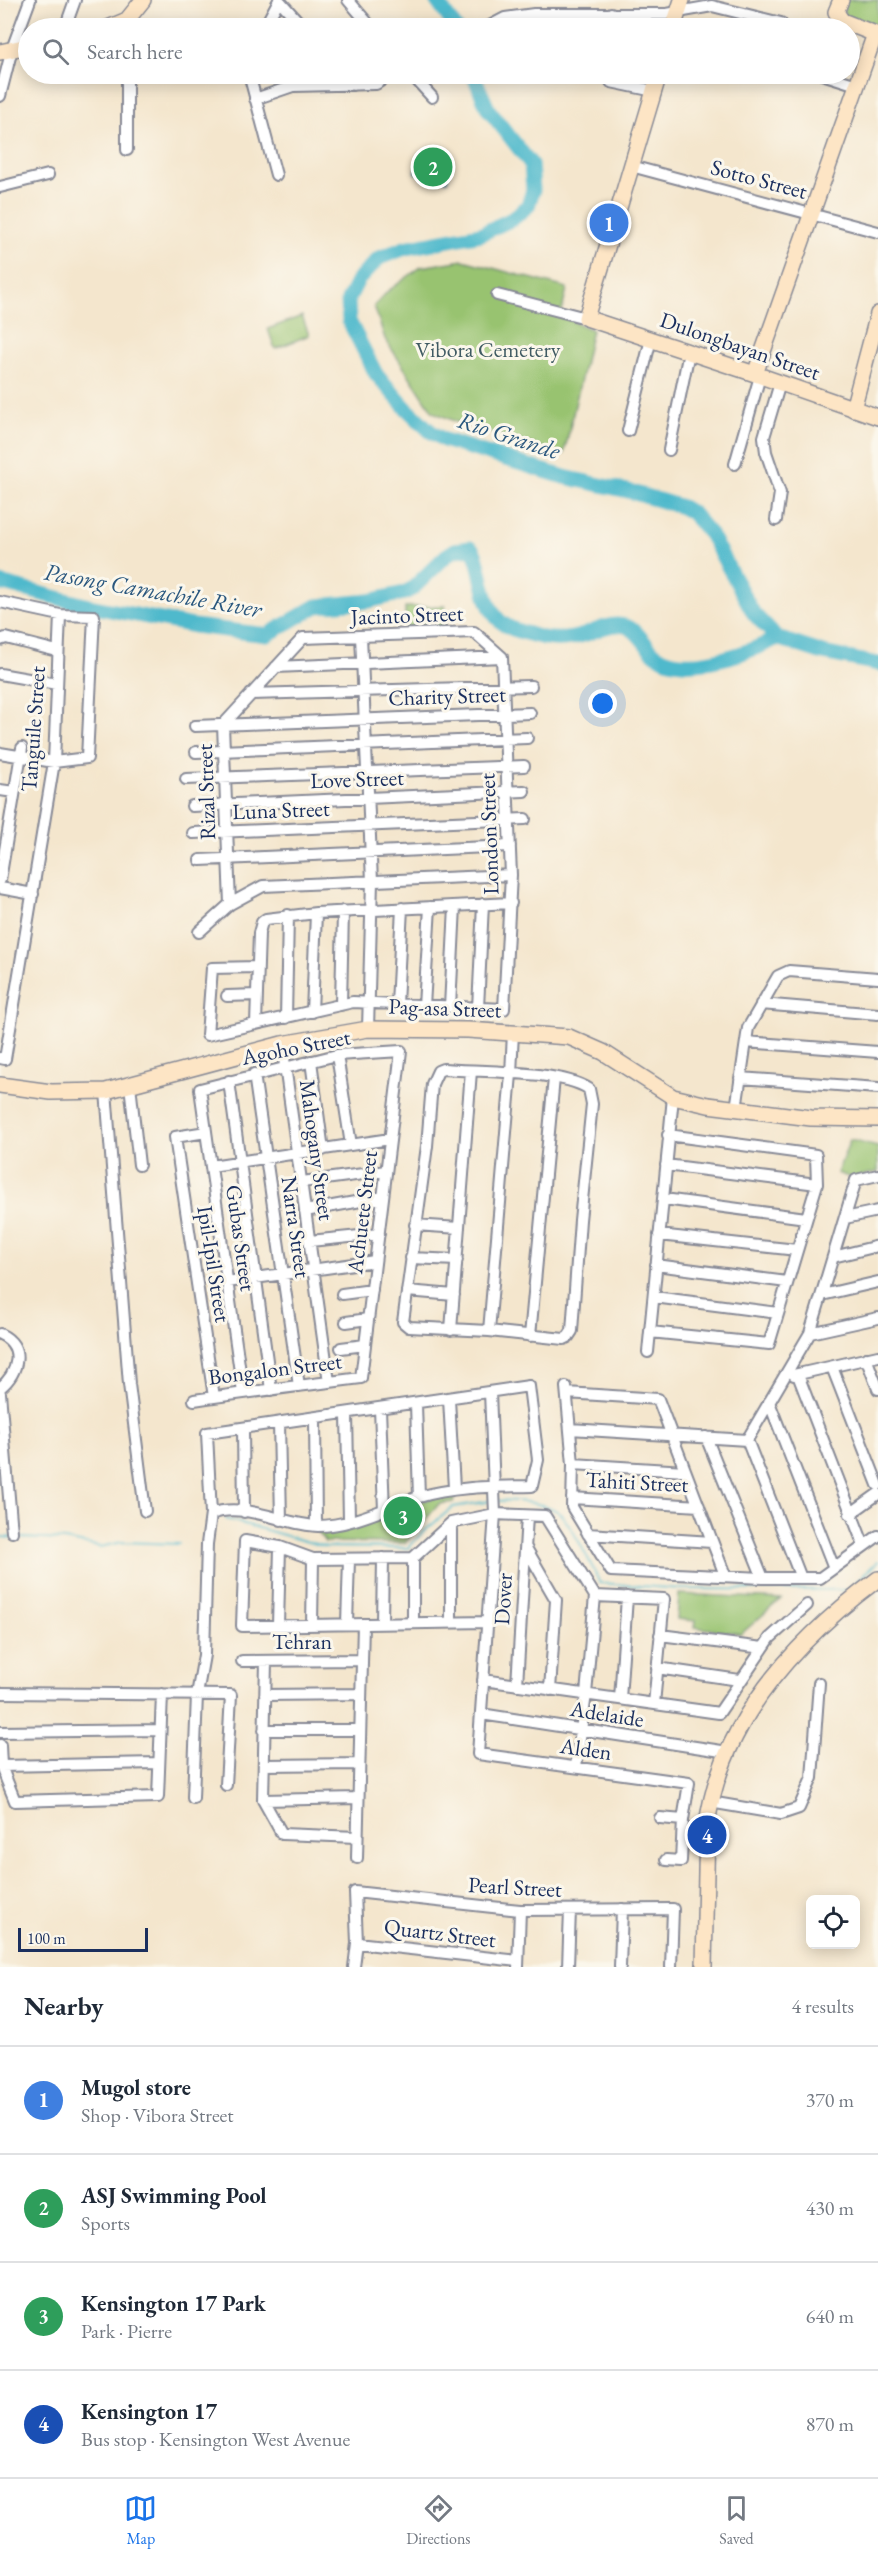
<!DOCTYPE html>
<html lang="en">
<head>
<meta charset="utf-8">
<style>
	:root { --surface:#fff; --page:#f2f2f3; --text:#1f2937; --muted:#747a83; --line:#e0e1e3; --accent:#1a73e8 }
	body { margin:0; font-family:"EB Garamond",serif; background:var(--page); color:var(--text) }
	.controls { position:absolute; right:18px; bottom:18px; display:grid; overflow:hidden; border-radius:9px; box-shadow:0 3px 15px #0003 }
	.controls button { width:54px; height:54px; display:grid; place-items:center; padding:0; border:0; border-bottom:2px solid var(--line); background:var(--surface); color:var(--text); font:30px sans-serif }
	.scale { position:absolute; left:18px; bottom:15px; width:130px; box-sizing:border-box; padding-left:6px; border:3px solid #1b2f5e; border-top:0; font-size:16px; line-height:21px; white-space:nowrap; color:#1b2f5e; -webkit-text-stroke:4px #fbf7ec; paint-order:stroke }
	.you { position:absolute; left:603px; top:704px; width:21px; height:21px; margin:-15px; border:4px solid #fff; border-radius:50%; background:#1a73e8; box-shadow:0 0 0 9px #1a73e833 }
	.badge { display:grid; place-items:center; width:39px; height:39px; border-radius:50%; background:var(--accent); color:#fff; font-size:20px; font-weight:700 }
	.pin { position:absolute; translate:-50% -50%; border:3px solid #fff; box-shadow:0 2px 6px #0006 }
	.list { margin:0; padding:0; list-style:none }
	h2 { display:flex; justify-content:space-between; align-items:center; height:78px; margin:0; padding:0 24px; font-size:26px }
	h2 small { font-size:20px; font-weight:400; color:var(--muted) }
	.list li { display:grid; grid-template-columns:39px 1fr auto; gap:18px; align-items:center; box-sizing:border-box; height:108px; padding:0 24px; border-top:2px solid var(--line) }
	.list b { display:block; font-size:22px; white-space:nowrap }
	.list p { margin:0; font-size:20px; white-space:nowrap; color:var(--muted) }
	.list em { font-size:20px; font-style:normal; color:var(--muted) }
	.icon { flex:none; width:33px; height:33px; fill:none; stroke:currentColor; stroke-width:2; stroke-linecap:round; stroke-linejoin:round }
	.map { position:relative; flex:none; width:878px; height:1967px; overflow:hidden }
	.search { position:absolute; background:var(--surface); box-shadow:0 3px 15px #0003; left:18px; right:18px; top:18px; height:66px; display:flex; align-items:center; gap:15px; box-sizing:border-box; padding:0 21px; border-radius:33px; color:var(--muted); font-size:22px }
	.sheet { height:510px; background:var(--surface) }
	nav { display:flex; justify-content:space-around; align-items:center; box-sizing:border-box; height:84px; border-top:2px solid var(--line); background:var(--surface); font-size:16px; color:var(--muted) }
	nav a { display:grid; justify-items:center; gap:3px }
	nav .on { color:var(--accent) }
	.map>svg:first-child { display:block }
	.green { fill:#98c370; stroke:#5a7967; stroke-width:1.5 }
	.water { fill:#4fb9cc; stroke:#357495; stroke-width:1.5 }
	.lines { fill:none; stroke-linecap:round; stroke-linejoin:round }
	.stream { stroke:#4fb9cc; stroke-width:2 }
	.river { stroke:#4fb9cc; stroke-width:15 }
	.street-casing { stroke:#888a96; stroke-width:14 }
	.secondary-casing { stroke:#888a96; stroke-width:18 }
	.street { stroke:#fff; stroke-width:10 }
	.secondary { stroke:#fde5c5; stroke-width:15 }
	.labels { text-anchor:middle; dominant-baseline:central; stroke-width:6; stroke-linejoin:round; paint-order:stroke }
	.street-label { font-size:22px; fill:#1b2f5e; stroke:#fbf7ec }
	.park-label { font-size:22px; fill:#405b63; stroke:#fbf7ec }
	.water-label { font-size:24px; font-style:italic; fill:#2b587f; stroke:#fbf7ec }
</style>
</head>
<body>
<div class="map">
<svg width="878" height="1967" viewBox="0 0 878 1967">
	<rect width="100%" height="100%" fill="#fbf7ec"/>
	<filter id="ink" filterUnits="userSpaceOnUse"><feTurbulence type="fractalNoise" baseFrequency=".0167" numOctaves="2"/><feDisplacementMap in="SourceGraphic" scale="12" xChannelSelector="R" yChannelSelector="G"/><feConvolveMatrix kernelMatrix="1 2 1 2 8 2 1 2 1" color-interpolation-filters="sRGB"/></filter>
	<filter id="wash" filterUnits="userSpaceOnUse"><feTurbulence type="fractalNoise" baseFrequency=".008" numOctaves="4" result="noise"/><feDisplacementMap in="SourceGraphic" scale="24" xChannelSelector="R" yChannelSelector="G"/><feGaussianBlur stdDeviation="1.35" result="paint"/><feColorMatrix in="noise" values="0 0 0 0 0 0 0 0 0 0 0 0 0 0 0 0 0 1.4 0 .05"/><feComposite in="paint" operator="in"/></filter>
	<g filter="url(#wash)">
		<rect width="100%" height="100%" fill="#f4e6cd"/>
		<path class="green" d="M843,0H878V33L844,19Z
			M463,260L567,288L561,316L592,330L564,454L459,423L433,412L385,339L374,306L388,291L421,267Z
			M302,316L309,335L275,349L268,329Z
			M445,606V627L405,628V607Z
			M850,1140L878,1147V1172L851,1178L837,1173Z
			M457,1492L453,1502L439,1504L405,1543L325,1542L315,1528Z
			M679,1594L781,1599L741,1634L695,1627L696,1621L677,1619Z"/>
		<path class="water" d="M420,153L452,162L447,181L415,173Z"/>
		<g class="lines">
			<path class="stream" d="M497,1501C511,1499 545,1503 557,1511C569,1519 593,1568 600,1583L682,1589L848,1590L878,1561
				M226,1519L326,1547L408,1548L421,1534L453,1507L491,1501
				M0,1537L64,1540L101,1547L122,1542L179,1544"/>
			<path class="river" d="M436,0L456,28
				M473,74L488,109L531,164L533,190L528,206L512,219L481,234L405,248L379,258L358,280L348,300L349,321L376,374L405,407L430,431L444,440L564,477L628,491L682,507L692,513L710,534L754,614L777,638L823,653L878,664
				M0,583L89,606L194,626L267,635L317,606L369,601L404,593L412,589L447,555L455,550L470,548C483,555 479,602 500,621C508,629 519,631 529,634C550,641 566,641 587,634C596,630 607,625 617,625C636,625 640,639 652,651C679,678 748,654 777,638"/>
		</g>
	</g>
	<g filter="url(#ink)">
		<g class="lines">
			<g class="street-casing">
				<path id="street" d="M348,0L372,28
					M65,28L75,0
					M264,28L279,0L304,28
					M486,28L505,18L534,14H667L712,6L781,23L779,28
					M603,28L611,13
					M249,74L276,175
					M282,74L293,86
					M343,74L353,85
					M411,74L432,97
					M822,74L857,85
					M611,82L654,91
					M0,96L12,49L30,0
					M255,99L293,86L376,84L391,74
					M127,150V74
					M631,166L878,232
					M0,187L48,175
					M497,295L586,318
					M628,431L651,339
					M669,450L689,352
					M735,464L760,376
					M776,520L780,493L766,452L764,437L780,383
					M0,602L60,615L94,616L87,758L54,762L0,753
					M361,636L372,881L368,1029
					M0,640L6,638L57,651
					M276,667L502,657
					M0,674L57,684
					M251,694L531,686
					M195,726L530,713
					M196,752L527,738
					M186,779L524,766
					M0,790L14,792
					M192,806L524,791
					M193,833L525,819
					M200,860L510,846
					M0,880L22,748
					M0,888L33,894
					M230,904L223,725L303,638L474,632L502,657
					M199,932L230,904L263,886L511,875
					M257,967L212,968L207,1035L353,1002L504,1009L511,875L502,657
					M227,996L257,995
					M397,1004L402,908
					M761,1004L878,1014
					M341,1005L343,911
					M424,1006L430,907
					M450,1007L455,906
					M478,1008L483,904
					M312,1012L316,913
					M286,1018L288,915
					M256,1024L259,933L262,922L266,919L316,913L511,903
					M746,1042L878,1052
					M282,1044L329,1382
					M337,1055L351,1145
					M0,1058L5,1059L54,762L60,615
					M311,1061L323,1150
					M443,1069C479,1072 561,1070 589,1089L592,1104L580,1220L572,1331L568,1337L564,1339L489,1331L409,1327L403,1322L427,1146L432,1084L438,1071Z
					M254,1074L299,1386
					M740,1078L878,1088
					M229,1081L271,1390
					M130,1085L139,1165
					M106,1091L129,1384L145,1511
					M736,1109L748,1028L778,976L789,971L878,978
					M206,1132L175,1137L214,1397
					M666,1165L817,1184
					M211,1166L390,1139
					M302,1182L386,1171
					M664,1199L806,1218
					M305,1211L383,1197
					M845,1218L878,1211
					M415,1225L459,1228
					M659,1235L797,1250
					M310,1241L379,1234
					M833,1257L878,1246
					M411,1258L457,1260
					M656,1265L787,1282
					M227,1282L375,1261
					M407,1291L454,1295
					M342,1294L372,1290
					M822,1295L878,1282
					M654,1297L778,1313
					M346,1322L368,1319
					M451,1330L471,1071
					M489,1331L511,1074L513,1032
					M650,1332L769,1344L817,1184L816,1155L668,1135
					M810,1333L878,1318
					M0,1334C26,1346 18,1373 0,1388
					M530,1336L554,1078
					M341,1348L365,1345
					M648,1352L673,1097
					M866,1358L878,1389
					M832,1367L878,1485
					M794,1375L878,1356
					M798,1375L864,1546
					M566,1387L573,1464L572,1507L611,1571L763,1578H820L878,1536
					M490,1392L495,1514L478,1754L689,1783L683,1820L681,1861L666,1860
					M0,1393L12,1532
					M567,1393L658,1399L725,1575
					M449,1399L454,1488
					M194,1400C250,1392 305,1385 361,1378L401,1051L337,1055L200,1089L243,1393
					M769,1402L834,1568
					M416,1404L419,1497
					M380,1409L384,1510
					M347,1414L349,1520
					M315,1418L316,1526
					M279,1423L281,1520
					M243,1429L244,1512
					M570,1429L747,1440
					M706,1437L763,1578
					M747,1440L810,1333L856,1180L878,1175
					M747,1440L801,1578
					M573,1464L685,1471
					M572,1498L699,1506
					M850,1514L878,1494
					M451,1523V1622
					M588,1534L712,1542
					M526,1548L556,1600L550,1690
					M595,1596L664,1599L654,1704
					M487,1622L242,1626L245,1541L280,1547L313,1559L413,1558L451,1523L495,1514L545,1516L595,1596L586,1694L576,1767
					M382,1623L383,1558
					M413,1623V1558
					M347,1624L349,1559
					M278,1625L280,1547
					M312,1625L313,1559
					M660,1635L763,1648
					M242,1661L362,1660
					M266,1661L263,1800L282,1834L357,1837
					M657,1668L739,1680
					M483,1680L719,1713L770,1638L807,1605
					M517,1685L527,1516
					M0,1693L231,1695L226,1785
					M265,1695L361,1694
					M620,1699L627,1597
					M481,1714L728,1752
					M264,1730H360
					M0,1732L160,1730
					M0,1745L1,1766L15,1801L158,1797L162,1694
					M264,1765L359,1764
					M1,1766L158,1763
					M193,1798L197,1695L204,1655L207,1544L211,1514C244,1501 284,1525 318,1526C352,1526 387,1507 419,1497C456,1486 493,1487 532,1486L538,1460L529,1386L207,1433L211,1514
					M263,1800L358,1798
					M710,1802L781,1814L799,1808L812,1778L819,1683
					M660,1818L683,1820
					M357,1858L363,1624
					M357,1943L518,1961
					M354,1967L357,1943L355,1892L520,1910L673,1909L671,1967
					M518,1967L520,1910
					M568,1967L570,1910
					M620,1967L622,1909"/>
			</g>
			<g class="secondary-casing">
				<path id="secondary" d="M841,0L836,12L842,21L878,35
					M108,28L127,20L143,0
					M673,28L682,0
					M0,52L28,46
					M659,74L586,318L755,374L878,417
					M755,374L875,34
					M853,409L878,314
					M0,1085L51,1092L106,1091L282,1044L368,1029L468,1030L569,1037L603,1052L673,1097L708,1105L811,1118L878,1119
					M704,1967L707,1825C721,1720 797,1639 878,1579"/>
			</g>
			<use href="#street" class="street"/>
			<use href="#secondary" class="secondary"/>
		</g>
	</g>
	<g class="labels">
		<g class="street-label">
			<text transform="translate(759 179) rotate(15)">Sotto Street</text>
			<text transform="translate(740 346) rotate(19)">Dulongbayan Street</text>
			<text transform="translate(407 615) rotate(-2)">Jacinto Street</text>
			<text transform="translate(447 696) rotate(-2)">Charity Street</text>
			<text transform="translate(33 729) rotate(-86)">Tanguile Street</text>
			<text transform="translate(357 779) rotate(-2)">Love Street</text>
			<text transform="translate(206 792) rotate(-92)">Rizal Street</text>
			<text transform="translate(281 810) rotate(-2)">Luna Street</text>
			<text transform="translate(489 834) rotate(-92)">London Street</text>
			<text transform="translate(445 1008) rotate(2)">Pag-asa Street</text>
			<text transform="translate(296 1047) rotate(-11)">Agoho Street</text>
			<text transform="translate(317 1150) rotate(82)">Mahogany Street</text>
			<text transform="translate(362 1212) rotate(-83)">Achuete Street</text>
			<text transform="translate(296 1227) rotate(82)">Narra Street</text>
			<text transform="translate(241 1238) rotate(82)">Gubas Street</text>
			<text transform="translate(214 1264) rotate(81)">Ipil-Ipil Street</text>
			<text transform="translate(275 1369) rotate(-7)">Bongalon Street</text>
			<text transform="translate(637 1482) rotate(3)">Tahiti Street</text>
			<text transform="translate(503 1599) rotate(-87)">Dover</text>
			<text x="302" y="1641">Tehran</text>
			<text transform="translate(607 1714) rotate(9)">Adelaide</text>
			<text transform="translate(586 1749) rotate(8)">Alden</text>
			<text transform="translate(515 1887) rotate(3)">Pearl Street</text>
			<text transform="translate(440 1933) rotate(7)">Quartz Street</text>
		</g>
		<g class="park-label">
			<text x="488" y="349">Vibora Cemetery</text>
		</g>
		<g class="water-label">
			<text transform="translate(509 435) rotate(18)">Rio Grande</text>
			<text transform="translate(153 590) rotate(10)">Pasong Camachile River</text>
		</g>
	</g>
</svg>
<div class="controls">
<button><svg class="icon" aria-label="locate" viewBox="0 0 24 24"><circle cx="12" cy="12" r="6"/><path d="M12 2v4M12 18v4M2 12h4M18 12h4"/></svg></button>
</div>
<div class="scale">100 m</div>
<div class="you"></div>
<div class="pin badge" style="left:609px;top:223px;background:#3f7fe0">1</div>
<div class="pin badge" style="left:433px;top:167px;background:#2e9e5b">2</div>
<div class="pin badge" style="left:403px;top:1516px;background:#2e9e5b">3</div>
<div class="pin badge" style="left:707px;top:1835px;background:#1a4fb4">4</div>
<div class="search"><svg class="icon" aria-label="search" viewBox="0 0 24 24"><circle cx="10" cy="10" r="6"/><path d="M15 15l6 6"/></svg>Search here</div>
</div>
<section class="sheet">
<h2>Nearby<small>4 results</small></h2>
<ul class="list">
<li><span class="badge" style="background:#3f7fe0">1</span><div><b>Mugol store</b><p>Shop · Vibora Street</p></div><em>370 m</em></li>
<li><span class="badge" style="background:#2e9e5b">2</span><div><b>ASJ Swimming Pool</b><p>Sports</p></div><em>430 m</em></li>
<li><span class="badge" style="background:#2e9e5b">3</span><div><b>Kensington 17 Park</b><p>Park · Pierre</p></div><em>640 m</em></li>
<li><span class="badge" style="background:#1a4fb4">4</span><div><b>Kensington 17</b><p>Bus stop · Kensington West Avenue</p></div><em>870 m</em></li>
</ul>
</section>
<nav>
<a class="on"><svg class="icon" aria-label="map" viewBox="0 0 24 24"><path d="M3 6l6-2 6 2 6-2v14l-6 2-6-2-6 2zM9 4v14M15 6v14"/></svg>Map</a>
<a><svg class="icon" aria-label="directions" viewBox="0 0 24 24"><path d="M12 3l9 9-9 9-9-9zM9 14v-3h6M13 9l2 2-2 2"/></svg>Directions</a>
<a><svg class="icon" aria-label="saved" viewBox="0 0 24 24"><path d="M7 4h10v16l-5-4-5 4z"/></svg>Saved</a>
</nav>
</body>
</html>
